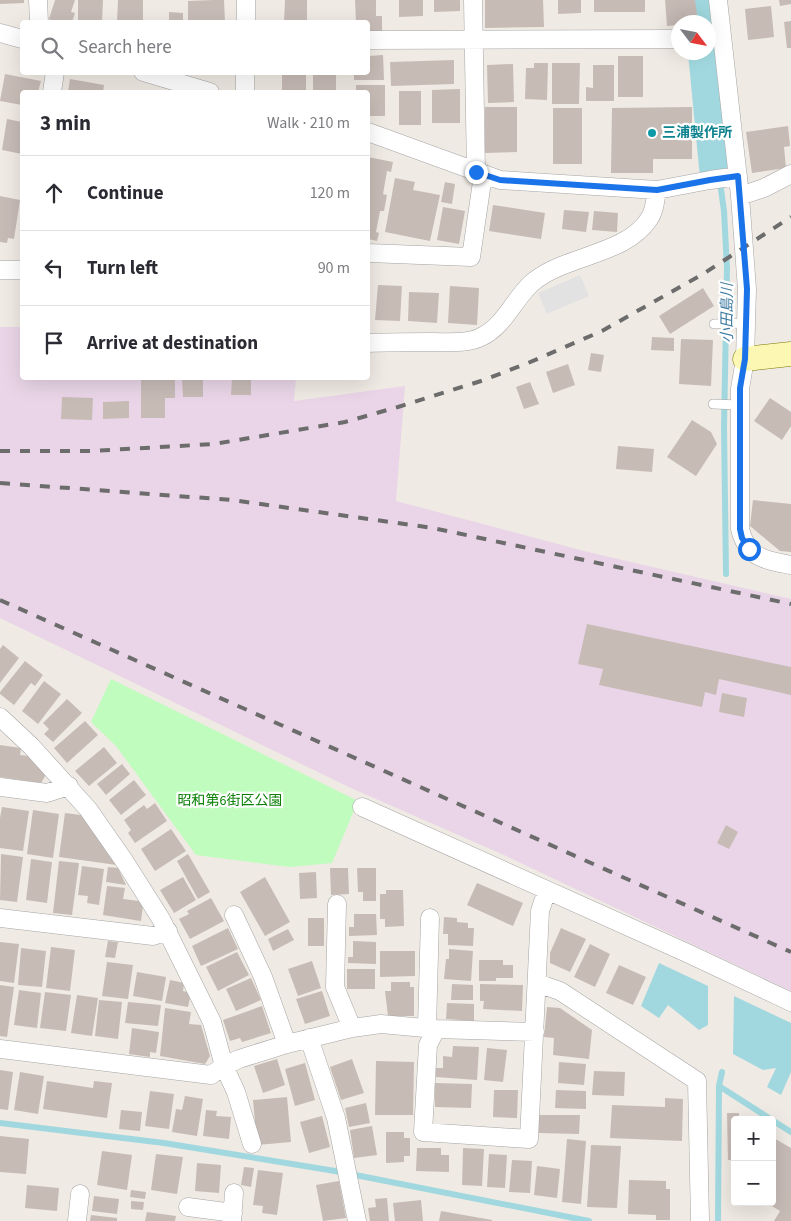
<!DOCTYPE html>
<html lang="en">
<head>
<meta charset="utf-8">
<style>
	:root { --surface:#fff; --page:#f2f2f3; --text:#2b2b33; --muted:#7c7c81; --line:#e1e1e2 }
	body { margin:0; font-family:"Source Sans 3","Noto Sans JP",sans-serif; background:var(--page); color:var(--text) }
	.controls { position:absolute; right:15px; bottom:15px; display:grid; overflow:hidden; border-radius:5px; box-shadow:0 5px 20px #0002 }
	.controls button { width:45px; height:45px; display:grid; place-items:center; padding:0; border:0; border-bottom:1px solid var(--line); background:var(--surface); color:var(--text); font:25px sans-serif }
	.compass { position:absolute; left:671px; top:15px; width:45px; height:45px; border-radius:50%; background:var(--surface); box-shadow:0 5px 20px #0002; rotate:122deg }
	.stop { position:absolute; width:15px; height:15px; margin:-11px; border:4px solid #1a73e8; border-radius:50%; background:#fff }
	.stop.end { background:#1a73e8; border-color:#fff; box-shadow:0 1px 5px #0008 }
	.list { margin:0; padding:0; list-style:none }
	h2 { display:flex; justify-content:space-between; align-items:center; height:65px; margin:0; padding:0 20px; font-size:21px }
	h2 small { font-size:16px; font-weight:400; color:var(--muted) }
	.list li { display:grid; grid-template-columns:32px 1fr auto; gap:15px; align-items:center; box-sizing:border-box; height:75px; padding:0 20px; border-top:1px solid var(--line) }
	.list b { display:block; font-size:19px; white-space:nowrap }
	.list em { font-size:16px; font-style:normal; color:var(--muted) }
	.icon { flex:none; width:28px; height:28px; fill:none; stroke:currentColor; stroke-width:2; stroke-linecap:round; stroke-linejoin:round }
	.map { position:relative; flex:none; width:791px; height:1221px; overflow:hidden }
	.search { position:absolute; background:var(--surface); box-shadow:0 5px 20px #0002; left:20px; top:20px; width:350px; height:55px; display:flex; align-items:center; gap:12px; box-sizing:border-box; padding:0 18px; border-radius:5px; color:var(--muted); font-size:19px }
	.panel { position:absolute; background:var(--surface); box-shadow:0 5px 20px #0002; left:20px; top:90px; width:350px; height:290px; border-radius:5px }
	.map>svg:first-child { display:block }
	.industrial { fill:#e9d5e7 }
	.park { fill:#c0fcbd }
	.parking { fill:#e2e2e2 }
	.water { fill:#a1d8df }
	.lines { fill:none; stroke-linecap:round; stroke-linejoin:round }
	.stream { stroke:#a1d8df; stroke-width:6 }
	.river { stroke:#a1d8df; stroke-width:38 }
	.building { fill:#c7bbb6 }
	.lane-casing { stroke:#a5a5a5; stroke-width:10 }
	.street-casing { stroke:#a5a5a5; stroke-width:19 }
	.secondary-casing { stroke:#797900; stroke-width:25 }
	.lane { stroke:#fff; stroke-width:9 }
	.street { stroke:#fff; stroke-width:18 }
	.secondary { stroke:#fcf8b4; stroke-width:24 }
	.rail { stroke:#6c6c6c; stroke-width:4; stroke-dasharray:10 10; stroke-linecap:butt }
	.route { stroke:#1a73e8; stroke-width:6 }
	.culture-dot { fill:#0f9aa8; stroke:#fff; stroke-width:2 }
	.labels { text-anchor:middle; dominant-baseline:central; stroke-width:4.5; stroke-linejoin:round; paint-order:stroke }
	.culture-label { font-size:14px; font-weight:bold; fill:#0d838f; stroke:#fff; text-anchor:start }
	.park-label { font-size:14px; fill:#0a8106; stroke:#fff }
	.water-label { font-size:15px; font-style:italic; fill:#407ca2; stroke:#fff }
</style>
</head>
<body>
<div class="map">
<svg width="791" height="1221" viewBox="0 0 791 1221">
	<rect width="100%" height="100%" fill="#efeae3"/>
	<path class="industrial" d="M0,327H22V378H296L294,401L405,386L396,501L588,552L791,599V991L504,855L351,788L0,618Z"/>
	<path class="park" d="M111,679L358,801L332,863L290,867L196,855L116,746L91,722Z"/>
	<path class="parking" d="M580,275L589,296L547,314L538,293Z"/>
	<path class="water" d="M659,963L708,986V1025L699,1030L668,1005L659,1018L641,1006Z
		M734,996L791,1023V1072L781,1095L767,1087L776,1068L763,1070L733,1054Z"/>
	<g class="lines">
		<path class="stream" d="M718,167L724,211L727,268L724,427L726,574
			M719,1086L772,1120
			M772,1120L791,1132
			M0,1123L164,1143L335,1171L589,1221
			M718,1221L719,1086L722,1072"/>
		<path class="river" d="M702,0L704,22
			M707,52L718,167"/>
	</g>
	<path class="building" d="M0,0H24V3L0,4Z
		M55,0H75L71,12L75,13L72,22H55L49,19Z
		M78,0H103L102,22H78Z
		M118,0H143V22H117Z
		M214,0H224L225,22H188V1Z
		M285,0H307V22H284Z
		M355,0H376V16H382V31H368V22H356Z
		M399,0H423V16L399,17Z
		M434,0H460V11L434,12Z
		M485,0H543L544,27L485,28Z
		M558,0H581V13L558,14Z
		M594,0H645V12H594Z
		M665,0H695L698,22H678V25L667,26Z
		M779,0H791V4L780,6Z
		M771,6L774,37L748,40L745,9Z
		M169,12L183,13V22H169Z
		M791,21V48H787L784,22Z
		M383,55L384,80H354V72H368V56Z
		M618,56H643V97H618Z
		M454,60V84L391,86L390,62Z
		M534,63H548L547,100L525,99L526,68H534Z
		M552,63H580L579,104H552Z
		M513,64L514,102L488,103L487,65Z
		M593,65H614V101H586V87L593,88Z
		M282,72H306V92H282Z
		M313,72H336V91H313Z
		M5,74L41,81L38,92H22V105L0,101Z
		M70,79L104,85L103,92H68Z
		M356,85H385V116H368V92H356Z
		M460,89V123H432V90Z
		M399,91H421V125H399Z
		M485,107H517V152L485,153Z
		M692,107V159H653V173H611L612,108Z
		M553,108H582V164H553Z
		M7,119L22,122V154L2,150Z
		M788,126L790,146L784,147L786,168L752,173L746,132Z
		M368,157L393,162L391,172L387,171L383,194L387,195L384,211H380L376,232L379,233L377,241L368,239Z
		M395,178L415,182L413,190L440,195L430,241L385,232Z
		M445,182L455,184L452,204L441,202Z
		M0,196L20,200L14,239L8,238L7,243L0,242Z
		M493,205L545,213L541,239L489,231Z
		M443,207L465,211L459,244L437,240Z
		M564,210L589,212L586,232L562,229Z
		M594,211L618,213L617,232L592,230Z
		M378,285L402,286L400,321L375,320Z
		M450,286L479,288L477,325L448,323Z
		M703,288L714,306L670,334L659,316Z
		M409,292L439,293L437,323L408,321Z
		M652,337L674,338V351L651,350Z
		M681,339L713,340L711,386L679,384Z
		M591,353L604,355L601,372L588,370Z
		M568,364L575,385L553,393L546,372Z
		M141,378H175V398H165V418H141Z
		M182,378H203V397H183Z
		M232,378H251V395H231Z
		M530,382L539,404L524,409L516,387Z
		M62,397L93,398L92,420L61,419Z
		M770,398L791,412V426L782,440L754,421Z
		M129,401V418L103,419V402Z
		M692,420L711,432L717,444L696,476L667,457Z
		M618,446L654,449L652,472L616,469Z
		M753,500L791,504V552L780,551L750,526Z
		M587,624L791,667V695L719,679L716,695L705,692L702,707L599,685L603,669L578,664Z
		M3,645L19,658L0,683V649Z
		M25,661L43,675L35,686L31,683L14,705L0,694V692Z
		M44,681L61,694L38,724L22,711Z
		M722,693L747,698L744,717L719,712Z
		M67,699L82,713L53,742L44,734L49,729L43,723Z
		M85,721L98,735L67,763L54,748Z
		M0,745L21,748L20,755L29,756L47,773L41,783L0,777Z
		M104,747L117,763L89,786L75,771Z
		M122,764L130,774L106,795L97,784Z
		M134,780L146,795L121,815L109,800Z
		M155,803L167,821L135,843L128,833L131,830L124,820L144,805L147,809Z
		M2,807L29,811L23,851L0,848V818Z
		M33,810L59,814L53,858L27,854Z
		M65,813L81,815L117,865L59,857Z
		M726,825L738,832L729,849L717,843Z
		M171,829L186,851L155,871L141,849Z
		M1,854L23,857L17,902L0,900Z
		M188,854L210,892L198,899L177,861Z
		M31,859L52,862L47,903L26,900Z
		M59,861L79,863L72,915L53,913Z
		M82,866L104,869L99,905L87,903L88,896L78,895Z
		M108,867L118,868L126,885L106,882Z
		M330,868H348L349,894L331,895Z
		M357,868H376V901H363V892H358Z
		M316,872L317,898L300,899L299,873Z
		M183,877L196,900L174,913L160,890Z
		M265,877L290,922L265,936L240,892Z
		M477,883L523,903L513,926L467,905Z
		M107,886L125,888L123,899L139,901L143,905L141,921L103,915Z
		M386,890H403L404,926L385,927V919H380V894H386Z
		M211,898L224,921L190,939L179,919L189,914L187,911Z
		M354,914H376L377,935L349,936V927H354Z
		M444,917L457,918V922L468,923V928H474L473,946L448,945V934H443Z
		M308,918H324V946H308Z
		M228,928L238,949L201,966L192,946Z
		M561,928L586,939L570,972L550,963V953Z
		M288,929L294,940L273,951L268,939Z
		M108,941L118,942L115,958L105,957Z
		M353,941L376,942V964L348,963V957H353Z
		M0,942L19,944L14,983L0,981Z
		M590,944L610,954L595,987L574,977Z
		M51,947L75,950L70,991L46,988Z
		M21,948L46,951L42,987L18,985Z
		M449,949L473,951L471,981L444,979L446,959H449Z
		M380,951H415V976L380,977Z
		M237,952L249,975L218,991L206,967Z
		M479,960H503V965H513V978H496V981H479Z
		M312,961L321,988L298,996L288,969Z
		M107,962L133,965L128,999L102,996Z
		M619,965L646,977L633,1005L606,993Z
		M347,969H375V989H347Z
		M137,972L166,977L162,1001L133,996Z
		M251,978L261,1000L236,1011L226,989Z
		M170,980L184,983L183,991L191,993L188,1007L165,1003Z
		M391,982H410V987H414V1016H388L385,991H391Z
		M452,984L473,985V1000H451Z
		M480,984L523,985L522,1011L483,1009L484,1001H480Z
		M0,985L14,987L7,1037L0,1036Z
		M19,990L41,993L37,1028L14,1025Z
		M322,991L330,1016L305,1024L296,999Z
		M45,992L71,995L66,1031L40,1028Z
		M77,995L98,998L92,1036L71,1033Z
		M99,1000L122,1002L118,1039L95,1036Z
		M128,1002L161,1005L158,1026L125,1023Z
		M447,1003L474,1004V1021L446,1019Z
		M262,1006L271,1033L242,1042L240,1038L230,1041L223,1020Z
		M547,1007L560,1008L592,1030L589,1059L553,1055L554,1038L544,1037Z
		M165,1008L191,1012L189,1024L201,1025L210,1056L205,1064L160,1056Z
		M132,1028L159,1032L156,1053L150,1052V1057L129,1054Z
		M453,1046L479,1047L477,1080L436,1077V1068H443V1056L452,1057Z
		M487,1048L507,1050L503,1082L484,1080Z
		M277,1059L285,1085L263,1093L254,1066Z
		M352,1059L364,1093L341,1100L330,1067Z
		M376,1061L414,1062L413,1115H375Z
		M559,1062L586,1064L584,1085L558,1083Z
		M305,1063L315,1100L295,1106L285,1069Z
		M0,1070L13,1072L8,1110L0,1109Z
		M594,1071L625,1072L624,1096L592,1095Z
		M20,1072L44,1076L38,1114L14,1110Z
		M47,1081L93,1088L94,1081L112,1083L107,1118L43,1109Z
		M435,1083L472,1084L471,1108L435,1107Z
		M494,1090H518L517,1118L493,1117Z
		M556,1090L586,1091V1109L555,1108Z
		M150,1091L174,1094L169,1129L145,1126Z
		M185,1096L203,1099L197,1136L172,1132L176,1109L182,1110Z
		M287,1097L291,1142L257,1145L253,1100Z
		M665,1098L683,1099L682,1141L610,1138L612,1105L665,1107Z
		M366,1103L370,1123L349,1127L345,1108Z
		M121,1110L142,1112L140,1131L119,1129Z
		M206,1110L217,1111L216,1116L231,1117L229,1139L203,1136Z
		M727,1113H739V1120H735V1160H728Z
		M539,1115H580L579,1134L539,1133Z
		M322,1116L330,1147L309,1153L300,1122Z
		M372,1126L377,1155L354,1158L350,1130Z
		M386,1132H404V1138H410V1156H404V1162L386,1163Z
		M0,1136L29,1139L26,1174L0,1172Z
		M772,1137L791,1148V1221H774L780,1211L765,1202H772Z
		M567,1139L586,1141L581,1204L562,1202Z
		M591,1145L621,1146L617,1208L587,1207Z
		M417,1148H441V1155H449V1172L416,1171Z
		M463,1148L484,1149L482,1186L462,1185Z
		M102,1151L132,1155L127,1190L97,1185Z
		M156,1154L183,1157L177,1194L151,1190Z
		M489,1154L507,1155L505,1188L487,1187Z
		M512,1160L532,1161L530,1193L509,1192Z
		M197,1163L221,1165L219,1193L195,1191Z
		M537,1166L560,1169L557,1198L534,1195Z
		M244,1167L254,1168L251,1187L241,1185Z
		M258,1170L283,1173L277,1215L262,1213L263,1206L253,1205Z
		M629,1180L666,1181V1189H670V1220H656V1215L628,1214Z
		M339,1181L346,1218L323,1221L316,1185Z
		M27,1185L59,1188L57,1211L25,1208Z
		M131,1190L146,1192L145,1199L130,1197Z
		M94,1196L119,1199L117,1214L92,1211Z
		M387,1198L389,1221H370L368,1208L376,1207L375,1199Z
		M421,1200L423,1221H395L393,1203Z
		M131,1201L144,1202L143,1210L131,1209Z
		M441,1211L492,1220V1221H439Z
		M147,1212L176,1216L175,1221H145Z
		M91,1215L117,1218V1221H90Z"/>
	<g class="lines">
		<g class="lane-casing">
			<path id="lane" d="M714,324L746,323
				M713,404L740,405"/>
		</g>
		<g class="street-casing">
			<path id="street" d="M38,0L39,22
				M246,0V22
				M473,0L476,172
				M718,0L740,196L747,289L745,359L740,389V529C747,558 765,560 791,565
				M0,33L22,39
				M368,40L678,39
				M143,72L210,92
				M52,92L55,72
				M245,92V72
				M368,132L500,180L657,190L710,180L738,176
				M740,196L764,188L791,174
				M368,253L471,257L483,175
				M0,270H22
				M368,343C389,342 411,342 432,342C448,342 467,344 481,337C505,326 514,298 533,282C565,255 626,255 649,219C655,211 655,200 657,190
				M0,717L31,746L88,809L125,862L161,919L212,1022L224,1066L236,1092L252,1144
				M0,787L47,793L69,786
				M362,807L687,953L791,1002
				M337,904L335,987L352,1028
				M234,915L263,977L287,1044
				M0,918L153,936L168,931
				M537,983L560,991L697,1081L700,1221
				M427,1028L430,918
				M436,1029L428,1045L423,1132L529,1139L540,911L547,890
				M309,1038L336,1118L357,1221
				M0,1049L211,1075L224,1066L239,1059L287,1044L352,1028L381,1024L436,1029L535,1032
				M188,1207L233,1213
				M77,1221L80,1194
				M232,1221L234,1193"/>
		</g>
		<g class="secondary-casing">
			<path id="secondary" d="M745,359L791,354"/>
		</g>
		<use href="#lane" class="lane"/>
		<use href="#street" class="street"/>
		<use href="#secondary" class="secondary"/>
		<path class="rail" d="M0,451H91L214,444L345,422L398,407L481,381L528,363L602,331L703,274L791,217
			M0,483L232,500L433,528L791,604
			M0,600L791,952"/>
	</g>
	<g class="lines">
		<path class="route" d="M476,172L500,180L657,190L710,180L738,176L747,289L745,359L740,388V529L742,538L749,549"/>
	</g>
	<circle class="culture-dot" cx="652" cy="133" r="5"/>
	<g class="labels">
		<g class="culture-label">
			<text x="662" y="133">三浦製作所</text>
		</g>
		<g class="park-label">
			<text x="230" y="801">昭和第6街区公園</text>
		</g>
		<g class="water-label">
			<text transform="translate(727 313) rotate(-90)">小田島川</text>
		</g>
	</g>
</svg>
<div class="controls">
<button>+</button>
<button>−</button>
</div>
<svg class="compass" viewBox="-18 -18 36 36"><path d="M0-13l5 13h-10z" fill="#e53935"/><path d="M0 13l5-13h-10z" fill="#7c7c81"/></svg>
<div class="stop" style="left:749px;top:549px"></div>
<div class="stop end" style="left:476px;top:172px"></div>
<div class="search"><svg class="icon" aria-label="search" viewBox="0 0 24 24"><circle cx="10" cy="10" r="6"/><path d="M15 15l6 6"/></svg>Search here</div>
<section class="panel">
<h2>3 min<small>Walk · 210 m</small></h2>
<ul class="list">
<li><svg class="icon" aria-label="ahead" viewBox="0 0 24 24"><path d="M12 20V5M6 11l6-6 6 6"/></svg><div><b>Continue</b></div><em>120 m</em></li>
<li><svg class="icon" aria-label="left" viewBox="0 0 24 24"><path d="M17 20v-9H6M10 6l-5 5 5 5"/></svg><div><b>Turn left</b></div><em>90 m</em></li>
<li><svg class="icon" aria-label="arrive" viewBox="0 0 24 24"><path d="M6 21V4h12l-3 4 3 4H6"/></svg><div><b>Arrive at destination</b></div></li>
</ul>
</section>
</div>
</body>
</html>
